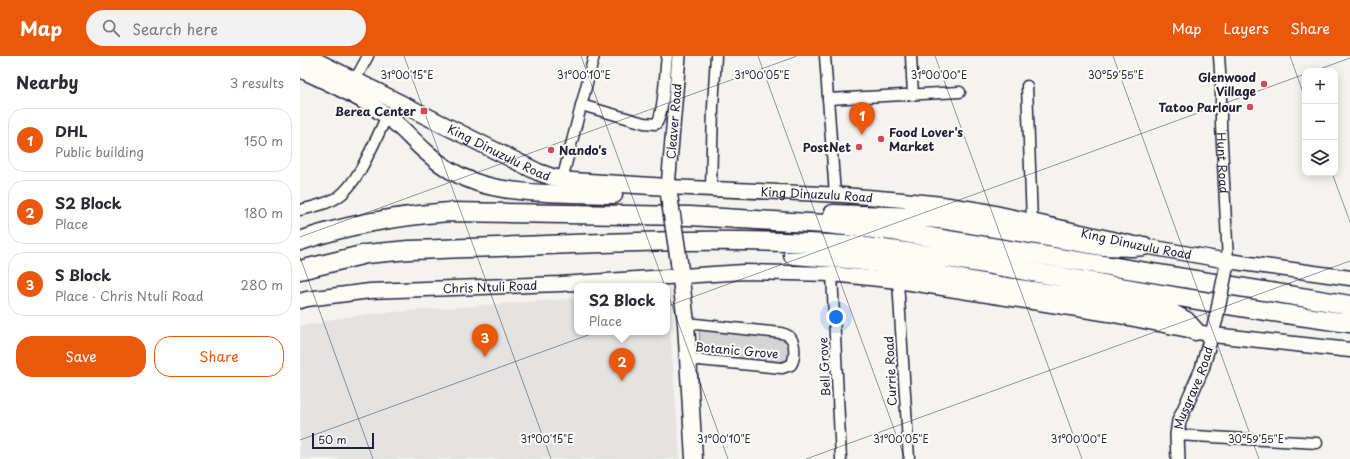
<!DOCTYPE html>
<html lang="en">
<head>
<meta charset="utf-8">
<style>
	:root { --surface:#fff; --page:#f2f2f3; --text:#2b2b33; --muted:#7c7c81; --line:#e1e1e2; --accent:#ea580c }
	body { margin:0; font-family:"Playpen Sans",sans-serif; background:var(--page); color:var(--text) }
	.controls { position:absolute; right:12px; top:12px; display:grid; overflow:hidden; border-radius:8px; box-shadow:0 2px 10px #0003 }
	.controls button { width:36px; height:36px; display:grid; place-items:center; padding:0; border:0; border-bottom:1px solid var(--line); background:var(--surface); color:var(--text); font:20px sans-serif }
	.scale { position:absolute; left:12px; bottom:10px; width:62px; box-sizing:border-box; padding-left:4px; border:2px solid #22223b; border-top:0; font-size:11px; line-height:14px; white-space:nowrap; color:#22223b; -webkit-text-stroke:3px #fdfcf7; paint-order:stroke }
	.you { position:absolute; left:536px; top:261px; width:14px; height:14px; margin:-10px; border:3px solid #fff; border-radius:50%; background:#1a73e8; box-shadow:0 0 0 6px #1a73e833 }
	.badge { display:grid; place-items:center; width:26px; height:26px; border-radius:50%; background:var(--accent); color:#fff; font-size:13px; font-weight:700 }
	.pin { position:absolute; translate:-50% -33px; filter:drop-shadow(0 1px 2px #0008) }
	.pin::after { content:''; position:absolute; top:21px; width:14px; height:12px; background:inherit; clip-path:polygon(0 0,100% 0,50% 100%) }
	.popup { position:absolute; left:274px; top:227px; width:96px; height:52px; box-sizing:border-box; display:grid; place-content:center; border-radius:8px; background:var(--surface); filter:drop-shadow(0 1px 3px #0005); font-size:13px; white-space:nowrap; color:var(--muted) }
	.popup b { font-size:15px; color:var(--text) }
	.popup::after { content:''; position:absolute; left:50%; top:100%; margin-left:-8px; border:8px solid transparent; border-top-color:var(--surface) }
	.list { margin:0; padding:0; list-style:none }
	h2 { display:flex; justify-content:space-between; align-items:center; height:52px; margin:0; padding:0 16px; font-size:17px }
	h2 small { font-size:13px; font-weight:400; color:var(--muted) }
	.list li { display:grid; grid-template-columns:26px 1fr auto; gap:12px; align-items:center; box-sizing:border-box; height:64px; margin:0 8px 8px; padding:0 8px; border:1px solid var(--line); border-radius:16px }
	.list b { display:block; font-size:15px; white-space:nowrap }
	.list p { margin:0; font-size:13px; white-space:nowrap; color:var(--muted) }
	.list em { font-size:13px; font-style:normal; color:var(--muted) }
	.actions { display:flex; gap:8px; padding:12px 16px }
	.actions a { flex:1; padding:9px 0; border:1px solid var(--accent); border-radius:16px; text-align:center; font-size:14px; color:var(--accent) }
	.actions .main { background:var(--accent); color:#fff }
	.icon { flex:none; width:22px; height:22px; fill:none; stroke:currentColor; stroke-width:2; stroke-linecap:round; stroke-linejoin:round }
	.map { position:relative; flex:none; width:1050px; height:403px; overflow:hidden }
	header { display:flex; align-items:center; gap:24px; box-sizing:border-box; height:56px; padding:0 20px; background:var(--accent); color:#fff }
	header strong { font-size:19px }
	nav { display:flex; gap:22px; margin-inline-start:auto; font-size:14px }
	.search { width:280px; height:36px; background:var(--page); display:flex; align-items:center; gap:10px; box-sizing:border-box; padding:0 14px; border-radius:22px; color:var(--muted); font-size:15px }
	main { display:flex }
	aside { flex:1; background:var(--surface) }
	.map>svg:first-child { display:block }
	.built { fill:#e4e3e2 }
	.park { fill:#d5d4d5; stroke:#7c7b88 }
	.lines { fill:none; stroke-linecap:round; stroke-linejoin:round }
	.minor-casing { stroke:#22223b; stroke-width:13 }
	.tertiary-casing { stroke:#22223b; stroke-width:16 }
	.secondary-casing { stroke:#22223b; stroke-width:17 }
	.primary-casing { stroke:#22223b; stroke-width:19 }
	.motorway-casing { stroke:#22223b; stroke-width:21 }
	.minor { stroke:#fdfcf7; stroke-width:10 }
	.tertiary { stroke:#fdfcf7; stroke-width:13 }
	.secondary { stroke:#fdfcf7; stroke-width:14 }
	.primary { stroke:#fdfcf7; stroke-width:16 }
	.motorway { stroke:#fdfcf7; stroke-width:18 }
	.tertiary-bridge-casing { stroke:#22223b; stroke-width:16; stroke-linecap:butt }
	.primary-bridge-casing { stroke:#22223b; stroke-width:19; stroke-linecap:butt }
	.tertiary-bridge { stroke:#fdfcf7; stroke-width:13 }
	.primary-bridge { stroke:#fdfcf7; stroke-width:16 }
	.ticks { fill:none; stroke:#22223b; stroke-width:1; stroke-opacity:0.45 }
	.poi-dot { fill:#d1495b; stroke:#fdfcf7; stroke-width:1.5 }
	.labels { text-anchor:middle; dominant-baseline:central; stroke-width:4; stroke-linejoin:round; paint-order:stroke }
	.poi-label { font-size:12px; font-weight:bold; fill:#22223b; stroke:#fdfcf7; text-anchor:end }
	.street-label { font-size:12px; fill:#22223b; stroke:#fdfcf7 }
	.ticks-label { font-size:10px; text-anchor:middle; fill:#22223b; stroke:#fdfcf7; stroke-width:4; stroke-linejoin:round; paint-order:stroke }
</style>
</head>
<body>
<header>
<strong>Map</strong>
<div class="search"><svg class="icon" aria-label="search" viewBox="0 0 24 24"><circle cx="10" cy="10" r="6"/><path d="M15 15l6 6"/></svg>Search here</div>
<nav><a>Map</a><a>Layers</a><a>Share</a></nav>
</header>
<main>
<aside>
<h2>Nearby<small>3 results</small></h2>
<ul class="list">
<li><span class="badge">1</span><div><b>DHL</b><p>Public building</p></div><em>150 m</em></li>
<li><span class="badge">2</span><div><b>S2 Block</b><p>Place</p></div><em>180 m</em></li>
<li><span class="badge">3</span><div><b>S Block</b><p>Place · Chris Ntuli Road</p></div><em>280 m</em></li>
</ul>
<div class="actions"><a class="main">Save</a><a>Share</a></div>
</aside>
<div class="map">
<svg width="1050" height="403" viewBox="0 0 1050 403">
	<rect width="100%" height="100%" fill="#f4f3ef"/>
	<filter id="ink" filterUnits="userSpaceOnUse"><feTurbulence type="fractalNoise" baseFrequency=".025" numOctaves="2"/><feDisplacementMap in="SourceGraphic" scale="8" xChannelSelector="R" yChannelSelector="G"/><feConvolveMatrix kernelMatrix="1 2 1 2 8 2 1 2 1" color-interpolation-filters="sRGB"/></filter>
	<g filter="url(#ink)">
		<path class="built" d="M367,234L380,403H0V269L16,268L32,263L70,258L277,242V276H367Z"/>
		<path class="park" d="M399,273L485,282L489,286L490,302L483,308L401,299Z"/>
		<g class="lines">
			<g class="minor-casing">
				<g id="minor">
					<path d="M525,0L535,139"/>
					<path d="M611,0L613,39"/>
					<path id="s1" d="M919,0L921,31V68L928,205"/>
					<path d="M55,24L68,0"/>
					<path d="M727,30L732,166"/>
					<path d="M528,43L660,36"/>
					<path d="M281,49L344,67L356,68C364,60 365,14 367,0"/>
					<path d="M262,124L294,0"/>
					<path d="M411,133L413,51L416,0"/>
					<path d="M0,154C13,151 27,148 38,141C58,128 76,82 87,60"/>
					<path d="M532,218L541,403"/>
					<path d="M598,225L609,403"/>
					<path d="M386,267L481,277C485,278 488,279 490,281C496,287 495,303 491,309L482,312L388,303"/>
					<path d="M877,379L1017,387"/>
				</g>
			</g>
			<g class="tertiary-casing">
				<g id="tertiary">
					<path id="s2" d="M368,131L379,0"/>
					<path id="s3" d="M878,403L877,379L879,365L902,313L916,263"/>
				</g>
			</g>
			<g class="secondary-casing">
				<g id="secondary">
					<path id="s4" d="M368,131L543,139L603,144L642,148L686,155L844,190L928,205L1050,222"/>
					<path id="s5" d="M0,245L7,243L70,235L260,228L444,216L532,218L598,225L809,258L913,279L1050,294"/>
				</g>
			</g>
			<g class="primary-casing">
				<g id="primary">
					<path id="s6" d="M6,0L238,116L252,121L272,125L368,131L370,146"/>
					<path d="M0,13C30,27 62,41 88,61C102,71 113,85 126,96C140,109 157,120 175,126C214,140 272,137 314,139"/>
					<path d="M379,206L386,267L394,403"/>
				</g>
			</g>
			<g class="motorway-casing">
				<path id="motorway" d="M533,158L617,161L647,164L802,190L832,191L844,190
					M0,185C49,168 97,160 149,156L390,160L526,168L593,175L1050,249
					M493,199L548,203L585,208L650,221L706,231L830,249L873,258L886,265L895,275
					M0,214L66,198L109,194C257,190 407,178 556,190C611,195 666,205 721,214C830,232 940,253 1050,267"/>
			</g>
			<use href="#minor" class="minor"/>
			<use href="#tertiary" class="tertiary"/>
			<use href="#secondary" class="secondary"/>
			<use href="#primary" class="primary"/>
			<use href="#motorway" class="motorway"/>
			<g class="tertiary-bridge-casing">
				<path id="tertiary-bridge" d="M916,263L926,213"/>
			</g>
			<g class="primary-bridge-casing">
				<path id="primary-bridge" d="M370,146L379,206"/>
			</g>
			<use href="#tertiary-bridge" class="tertiary-bridge"/>
			<use href="#primary-bridge" class="primary-bridge"/>
		</g>
	</g>
	<path class="ticks" d="M104,0L251,403M281,0L428,403M458,0L605,403M635,0L782,403M813,0L959,403M990,0L1005,42M1014,15L1050,2M1032,117L1050,166M0,181L497,0M0,201L73,403M0,384L1005,18M506,403L1050,205"/>
	<g class="poi-dot">
		<circle cx="964" cy="28" r="4"/>
		<circle cx="950" cy="51" r="4"/>
		<rect x="120" y="51" width="8" height="8" rx="2"/>
		<circle cx="581" cy="83" r="4"/>
		<circle cx="559" cy="91" r="4"/>
		<circle cx="251" cy="94" r="4"/>
	</g>
	<g class="labels">
		<g class="poi-label">
			<text x="956" y="21">Glenwood<tspan x="956" dy="14">Village</tspan></text>
			<text x="942" y="51">Tatoo Parlour</text>
			<text x="116" y="55">Berea Center</text>
			<text x="589" y="76" text-anchor="start">Food Lover's<tspan x="589" dy="14">Market</tspan></text>
			<text x="551" y="91">PostNet</text>
			<text x="259" y="94" text-anchor="start">Nando's</text>
		</g>
		<g class="street-label">
			<text stroke="none"><textPath href="#s2" startOffset="66">Cleaver Road</textPath></text>
			<text stroke="none"><textPath href="#s6" startOffset="216">King Dinuzulu Road</textPath></text>
			<text stroke="none"><textPath href="#s1" startOffset="107">Hunt Road</textPath></text>
			<text stroke="none"><textPath href="#s4" startOffset="149">King Dinuzulu Road</textPath></text>
			<text stroke="none"><textPath href="#s4" startOffset="473">King Dinuzulu Road</textPath></text>
			<text stroke="none"><textPath href="#s5" startOffset="191">Chris Ntuli Road</textPath></text>
			<text transform="translate(437 294) rotate(5)">Botanic Grove</text>
			<text transform="translate(524 311) rotate(-93)">Bell Grove</text>
			<text transform="translate(590 315) rotate(-93)">Currie Road</text>
			<text stroke="none"><textPath href="#s3" startOffset="74">Musgrave Road</textPath></text>
		</g>
	</g>
	<g class="ticks-label">
		<text x="107" y="23">31°00'15"E</text>
		<text x="284" y="23">31°00'10"E</text>
		<text x="462" y="23">31°00'05"E</text>
		<text x="639" y="23">31°00'00"E</text>
		<text x="816" y="23">30°59'55"E</text>
		<text x="247" y="387">31°00'15"E</text>
		<text x="424" y="387">31°00'10"E</text>
		<text x="601" y="387">31°00'05"E</text>
		<text x="779" y="387">31°00'00"E</text>
		<text x="956" y="387">30°59'55"E</text>
	</g>
</svg>
<div class="controls">
<button>+</button>
<button>−</button>
<button><svg class="icon" aria-label="layers" viewBox="0 0 24 24"><path d="M12 4l9 5-9 5-9-5zM3 14l9 5 9-5"/></svg></button>
</div>
<div class="scale">50 m</div>
<div class="you"></div>
<div class="pin badge" style="left:562px;top:79px">1</div>
<div class="pin badge" style="left:322px;top:325px">2</div>
<div class="popup"><b>S2 Block</b>Place</div>
<div class="pin badge" style="left:185px;top:301px">3</div>
</div>
</main>
</body>
</html>
